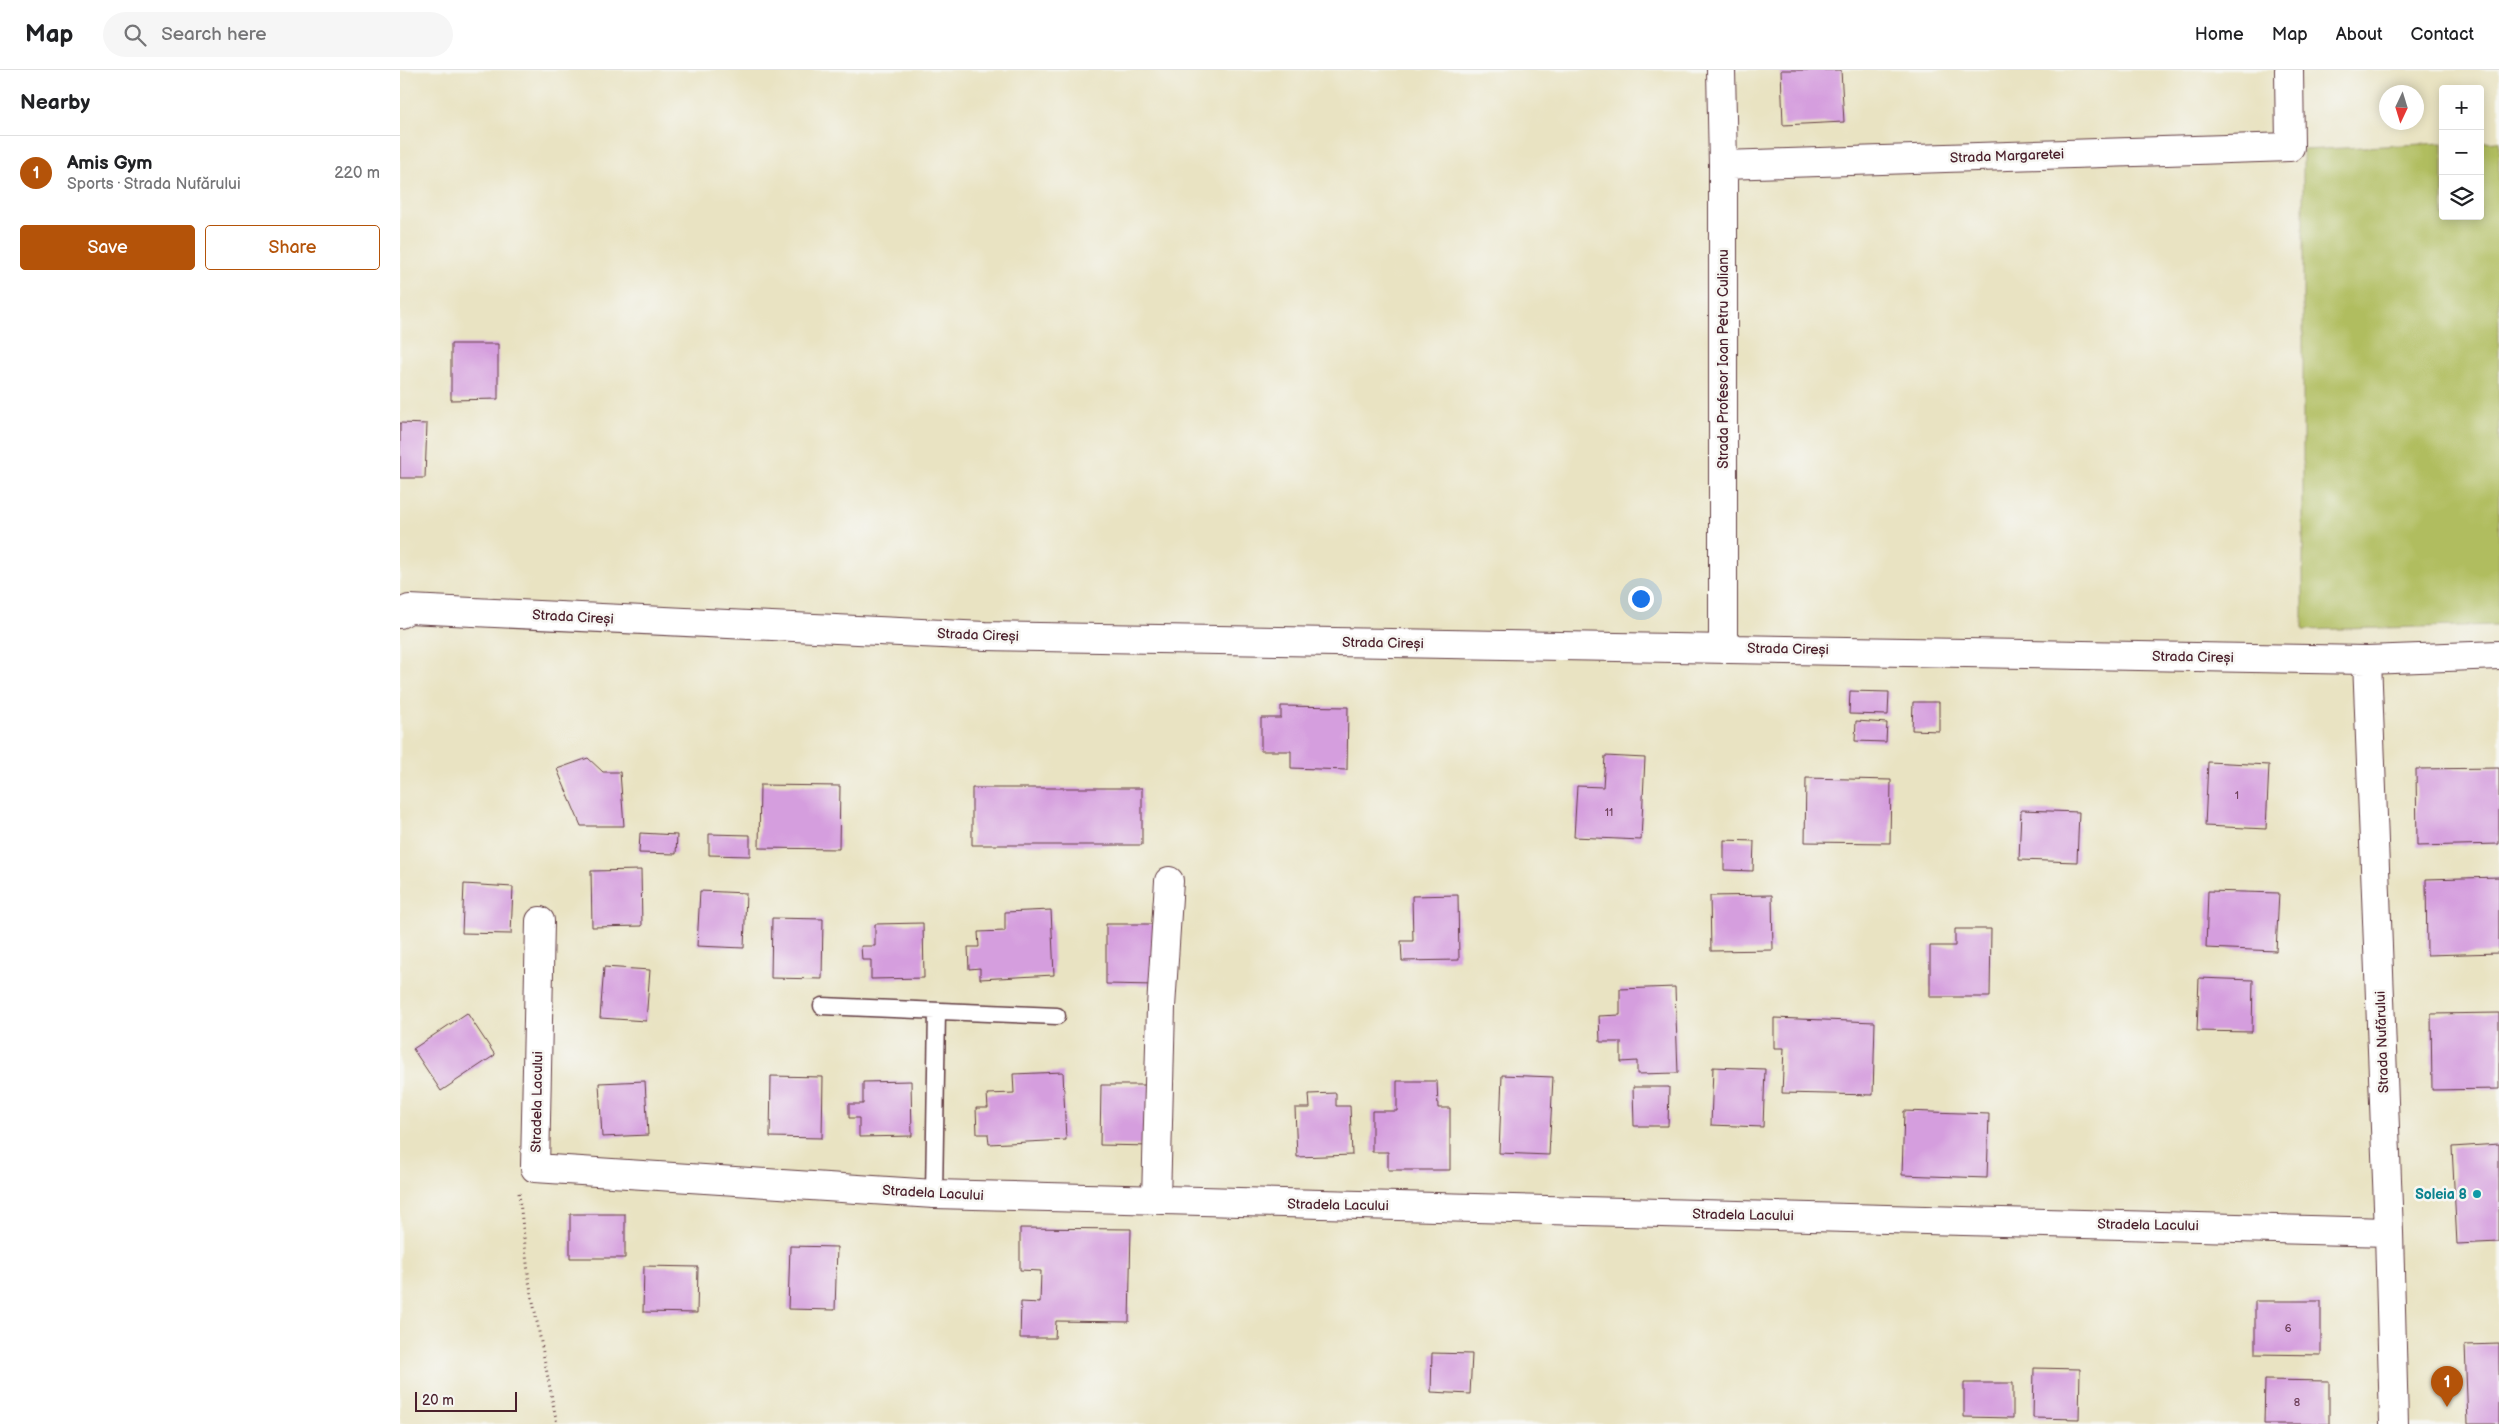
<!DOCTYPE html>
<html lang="en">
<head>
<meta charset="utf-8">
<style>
	:root { --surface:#fff; --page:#f6f6f6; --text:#202124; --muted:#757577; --line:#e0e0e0; --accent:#b45309 }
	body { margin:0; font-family:"Balsamiq Sans",sans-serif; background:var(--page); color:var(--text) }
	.controls { position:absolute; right:15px; top:15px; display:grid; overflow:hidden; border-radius:5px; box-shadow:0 2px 12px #0003 }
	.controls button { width:45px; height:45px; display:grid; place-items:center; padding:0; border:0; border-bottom:1px solid var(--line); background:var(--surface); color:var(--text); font:25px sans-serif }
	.compass { position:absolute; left:1979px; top:15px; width:45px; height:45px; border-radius:50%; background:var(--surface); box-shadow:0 2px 12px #0003; rotate:184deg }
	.scale { position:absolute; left:15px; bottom:12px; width:102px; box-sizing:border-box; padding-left:5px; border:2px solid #4a1f2b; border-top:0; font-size:14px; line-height:18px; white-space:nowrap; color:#4a1f2b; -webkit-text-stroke:4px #f6f6f2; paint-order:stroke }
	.you { position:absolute; left:1240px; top:528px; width:18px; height:18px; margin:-12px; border:4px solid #fff; border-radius:50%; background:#1a73e8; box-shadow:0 0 0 8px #1a73e833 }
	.badge { display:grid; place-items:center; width:32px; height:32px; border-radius:50%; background:var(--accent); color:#fff; font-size:16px; font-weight:700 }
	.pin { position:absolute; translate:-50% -41px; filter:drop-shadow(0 1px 2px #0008) }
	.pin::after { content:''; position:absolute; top:26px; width:18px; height:15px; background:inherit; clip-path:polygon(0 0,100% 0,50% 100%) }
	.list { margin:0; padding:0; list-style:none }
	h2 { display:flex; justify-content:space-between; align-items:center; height:65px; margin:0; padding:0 20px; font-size:21px }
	h2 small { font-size:16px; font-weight:400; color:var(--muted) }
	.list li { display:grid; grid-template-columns:32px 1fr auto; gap:15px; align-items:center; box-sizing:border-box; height:75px; padding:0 20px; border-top:1px solid var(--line) }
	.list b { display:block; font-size:19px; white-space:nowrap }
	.list p { margin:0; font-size:16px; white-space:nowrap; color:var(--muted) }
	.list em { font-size:16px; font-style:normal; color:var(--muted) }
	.actions { display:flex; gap:10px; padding:15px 20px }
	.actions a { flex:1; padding:11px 0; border:1px solid var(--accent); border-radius:5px; text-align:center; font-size:18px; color:var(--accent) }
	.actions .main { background:var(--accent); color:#fff }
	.icon { flex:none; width:28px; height:28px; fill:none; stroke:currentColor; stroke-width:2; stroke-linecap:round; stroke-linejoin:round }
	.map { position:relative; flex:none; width:2099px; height:1354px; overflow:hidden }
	header { display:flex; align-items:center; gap:30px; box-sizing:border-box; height:70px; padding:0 25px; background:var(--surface); border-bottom:1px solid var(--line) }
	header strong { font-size:24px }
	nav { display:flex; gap:28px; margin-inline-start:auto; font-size:18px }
	.search { width:350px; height:45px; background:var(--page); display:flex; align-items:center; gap:12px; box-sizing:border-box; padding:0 18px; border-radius:28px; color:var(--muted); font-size:19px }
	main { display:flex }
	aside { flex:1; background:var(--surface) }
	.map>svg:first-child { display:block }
	.green { fill:#b0bd5f; stroke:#7d6e45 }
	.building { fill:#d59ede }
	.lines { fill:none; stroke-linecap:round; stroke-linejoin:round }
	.service-casing { stroke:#623c42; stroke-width:19 }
	.minor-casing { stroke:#623c42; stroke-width:30 }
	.path { stroke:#623c42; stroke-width:3; stroke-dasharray:1 4; stroke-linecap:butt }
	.service { stroke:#fff; stroke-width:16 }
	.minor { stroke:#fff; stroke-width:28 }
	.culture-dot { fill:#0f9aa8; stroke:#f6f6f2; stroke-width:2 }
	.labels { text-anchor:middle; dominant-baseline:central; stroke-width:5; stroke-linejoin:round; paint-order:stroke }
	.number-label { font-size:11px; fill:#6d3f58 }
	.street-label { font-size:14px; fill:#4a1f2b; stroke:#f6f6f2 }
	.culture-label { font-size:14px; font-weight:bold; fill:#0d838f; stroke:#f6f6f2; text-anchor:end }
</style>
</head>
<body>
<header>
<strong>Map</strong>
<div class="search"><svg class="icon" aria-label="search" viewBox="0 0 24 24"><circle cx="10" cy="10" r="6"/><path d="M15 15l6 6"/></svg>Search here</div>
<nav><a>Home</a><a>Map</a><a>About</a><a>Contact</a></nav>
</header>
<main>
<aside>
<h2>Nearby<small></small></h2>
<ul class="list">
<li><span class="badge">1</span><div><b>Amis Gym</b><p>Sports · Strada Nufărului</p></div><em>220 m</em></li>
</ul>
<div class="actions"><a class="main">Save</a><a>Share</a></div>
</aside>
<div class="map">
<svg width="2099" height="1354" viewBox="0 0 2099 1354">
	<rect width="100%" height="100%" fill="#f6f6f2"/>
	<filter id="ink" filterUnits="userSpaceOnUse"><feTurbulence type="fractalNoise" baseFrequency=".02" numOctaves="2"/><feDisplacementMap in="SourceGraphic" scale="10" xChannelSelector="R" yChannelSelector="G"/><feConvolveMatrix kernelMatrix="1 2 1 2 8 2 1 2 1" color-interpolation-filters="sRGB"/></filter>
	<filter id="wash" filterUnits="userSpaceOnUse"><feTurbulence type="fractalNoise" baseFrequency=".0096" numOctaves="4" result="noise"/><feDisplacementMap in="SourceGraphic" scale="20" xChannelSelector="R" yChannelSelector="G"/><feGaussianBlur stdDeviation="1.12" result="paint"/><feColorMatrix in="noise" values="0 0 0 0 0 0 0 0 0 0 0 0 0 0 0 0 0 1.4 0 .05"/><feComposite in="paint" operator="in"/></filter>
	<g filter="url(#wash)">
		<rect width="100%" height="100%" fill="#e9e3c2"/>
		<path class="green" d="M2099,71V555L1903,560V80L2043,73V146H2080V72Z"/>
		<g id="blocks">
			<path class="building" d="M1381,0H1441L1444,52L1383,55Z
				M51,274H98V329L51,330Z
				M0,353L27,354L25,408H0Z
				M1450,621L1489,622L1488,645L1449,644Z
				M1513,632H1539V661L1512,660Z
				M881,636L948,637L947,700L891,698V681H861V648H881Z
				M1456,651L1487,653L1486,672L1455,671Z
				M1205,686L1245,688L1241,770L1174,767L1177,716L1203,717Z
				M188,688L203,702H220L224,756H181L157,699Z
				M1808,692L1869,695L1866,759L1805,756Z
				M2099,698V774L2017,776L2016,699Z
				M1406,708L1491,710L1490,773L1405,772Z
				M360,715L440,716L439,779L359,778Z
				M572,718H742V775H572Z
				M1621,740L1679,742L1677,792L1619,790Z
				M240,763L277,765L276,784L239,783Z
				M309,764L350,765V786L309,785Z
				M1324,770L1354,771L1353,801L1324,800Z
				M241,800L242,856L192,857L191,801Z
				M2099,807V883L2027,885L2026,809Z
				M64,814L113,817L111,864L62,863Z
				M300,821L346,823L344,878L297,876Z
				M1808,821L1879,823L1876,881L1806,878Z
				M1058,825L1059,890L1002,891L1001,871H1013L1012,826Z
				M1372,825L1373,880L1311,881L1310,826Z
				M651,840L654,905L580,909V898L569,899L568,877H579L578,862L605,861V842Z
				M372,848L423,849L422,909L371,908Z
				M523,853L524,908L471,909V890H462L461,876H475V854Z
				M706,854H757L756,915L706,914Z
				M1555,859H1591L1590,927H1530V876H1555Z
				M204,897L250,900L246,951L200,948Z
				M1799,908L1853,910L1852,962L1797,961Z
				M1275,917L1278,1003L1237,1004V991L1221,992V972H1200L1199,946L1220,945V919Z
				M67,943L95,985L41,1021L13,979Z
				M2099,943V1019L2032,1020L2031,944Z
				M1374,948L1475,952L1473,1025L1382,1023L1384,978H1374Z
				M1313,997L1365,999L1363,1057L1311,1055Z
				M663,1002L666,1070L589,1074L588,1064H577L576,1038H588L587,1024L614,1023L613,1004Z
				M1102,1005L1153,1007L1149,1085L1099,1083Z
				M371,1006L423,1007L422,1068L370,1067Z
				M245,1011L248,1065L202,1067L199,1013Z
				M511,1011L512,1066L459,1067V1048H449V1034H463V1012Z
				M997,1011H1037L1038,1038H1050V1100H988V1082H972V1041H997Z
				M701,1015H752V1076L700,1075Z
				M1233,1017H1269L1268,1056H1234Z
				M936,1023V1036H950L952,1085L897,1087L895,1038H910L909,1024Z
				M1504,1041L1589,1044L1587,1108L1502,1105Z
				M2099,1074V1172L2057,1174L2052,1077Z
				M170,1144H225V1188H170Z
				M620,1158L731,1159L729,1252L656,1251L655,1268H620L621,1232L640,1233L641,1201L620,1200Z
				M390,1176L437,1177L435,1240L388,1239Z
				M244,1196L298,1197L297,1243L243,1242Z
				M1855,1231H1921V1285L1855,1284Z
				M2099,1274V1354H2068L2065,1275Z
				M1032,1283L1072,1284L1070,1324L1031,1322Z
				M1634,1298L1680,1299L1679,1349L1633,1348Z
				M1865,1310L1929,1311V1354H1864Z
				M1564,1313H1613V1348L1564,1347Z"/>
		</g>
	</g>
	<g filter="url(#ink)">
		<use href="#blocks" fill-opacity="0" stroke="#623c42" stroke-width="1"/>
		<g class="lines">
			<g class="service-casing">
				<path id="service" d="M422,936L657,946
					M534,1124L537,941"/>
			</g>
			<g class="minor-casing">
				<path id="minor" d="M1321,0L1323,95V578
					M1323,95L1890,77L1889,0
					M0,544L9,539L585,566L1967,590L2099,585
					M1967,590L1989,1162L1994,1354
					M140,851L135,1098L534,1124L1989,1162
					M756,1130L761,937L769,811"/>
			</g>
			<path class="path" d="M119,1123L129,1211L157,1354"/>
			<use href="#service" class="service"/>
			<use href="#minor" class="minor"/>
		</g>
	</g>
	<circle class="culture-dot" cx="2077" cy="1124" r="5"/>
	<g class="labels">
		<g class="number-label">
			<text x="1837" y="725">1</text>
			<text x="1209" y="742">11</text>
			<text x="1888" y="1258">6</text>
			<text x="1897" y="1332">8</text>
		</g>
		<g class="street-label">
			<text transform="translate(1607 86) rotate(-2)">Strada Margaretei</text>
			<text transform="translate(1323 289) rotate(-90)">Strada Profesor Ioan Petru Culianu</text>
			<text transform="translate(173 547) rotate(3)">Strada Cireși</text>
			<text transform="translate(578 565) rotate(2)">Strada Cireși</text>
			<text transform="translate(983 573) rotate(1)">Strada Cireși</text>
			<text transform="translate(1388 579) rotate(1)">Strada Cireși</text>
			<text transform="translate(1793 587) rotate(1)">Strada Cireși</text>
			<text transform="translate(1982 972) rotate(-92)">Strada Nufărului</text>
			<text transform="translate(137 1032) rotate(-89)">Stradela Lacului</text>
			<text transform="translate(533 1123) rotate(3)">Stradela Lacului</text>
			<text transform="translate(938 1135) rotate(1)">Stradela Lacului</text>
			<text transform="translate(1343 1145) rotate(1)">Stradela Lacului</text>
			<text transform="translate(1748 1155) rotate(1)">Stradela Lacului</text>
		</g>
		<g class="culture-label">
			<text x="2067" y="1124">Soleia 8</text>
		</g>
	</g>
</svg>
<div class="controls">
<button>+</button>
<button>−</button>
<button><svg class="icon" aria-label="layers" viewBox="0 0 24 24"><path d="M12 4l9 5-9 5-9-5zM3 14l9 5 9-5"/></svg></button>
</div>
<svg class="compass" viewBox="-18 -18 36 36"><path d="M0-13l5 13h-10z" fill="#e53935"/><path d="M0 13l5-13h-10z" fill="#757577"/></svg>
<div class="scale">20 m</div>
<div class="you"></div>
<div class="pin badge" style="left:2047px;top:1337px">1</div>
</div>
</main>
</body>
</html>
